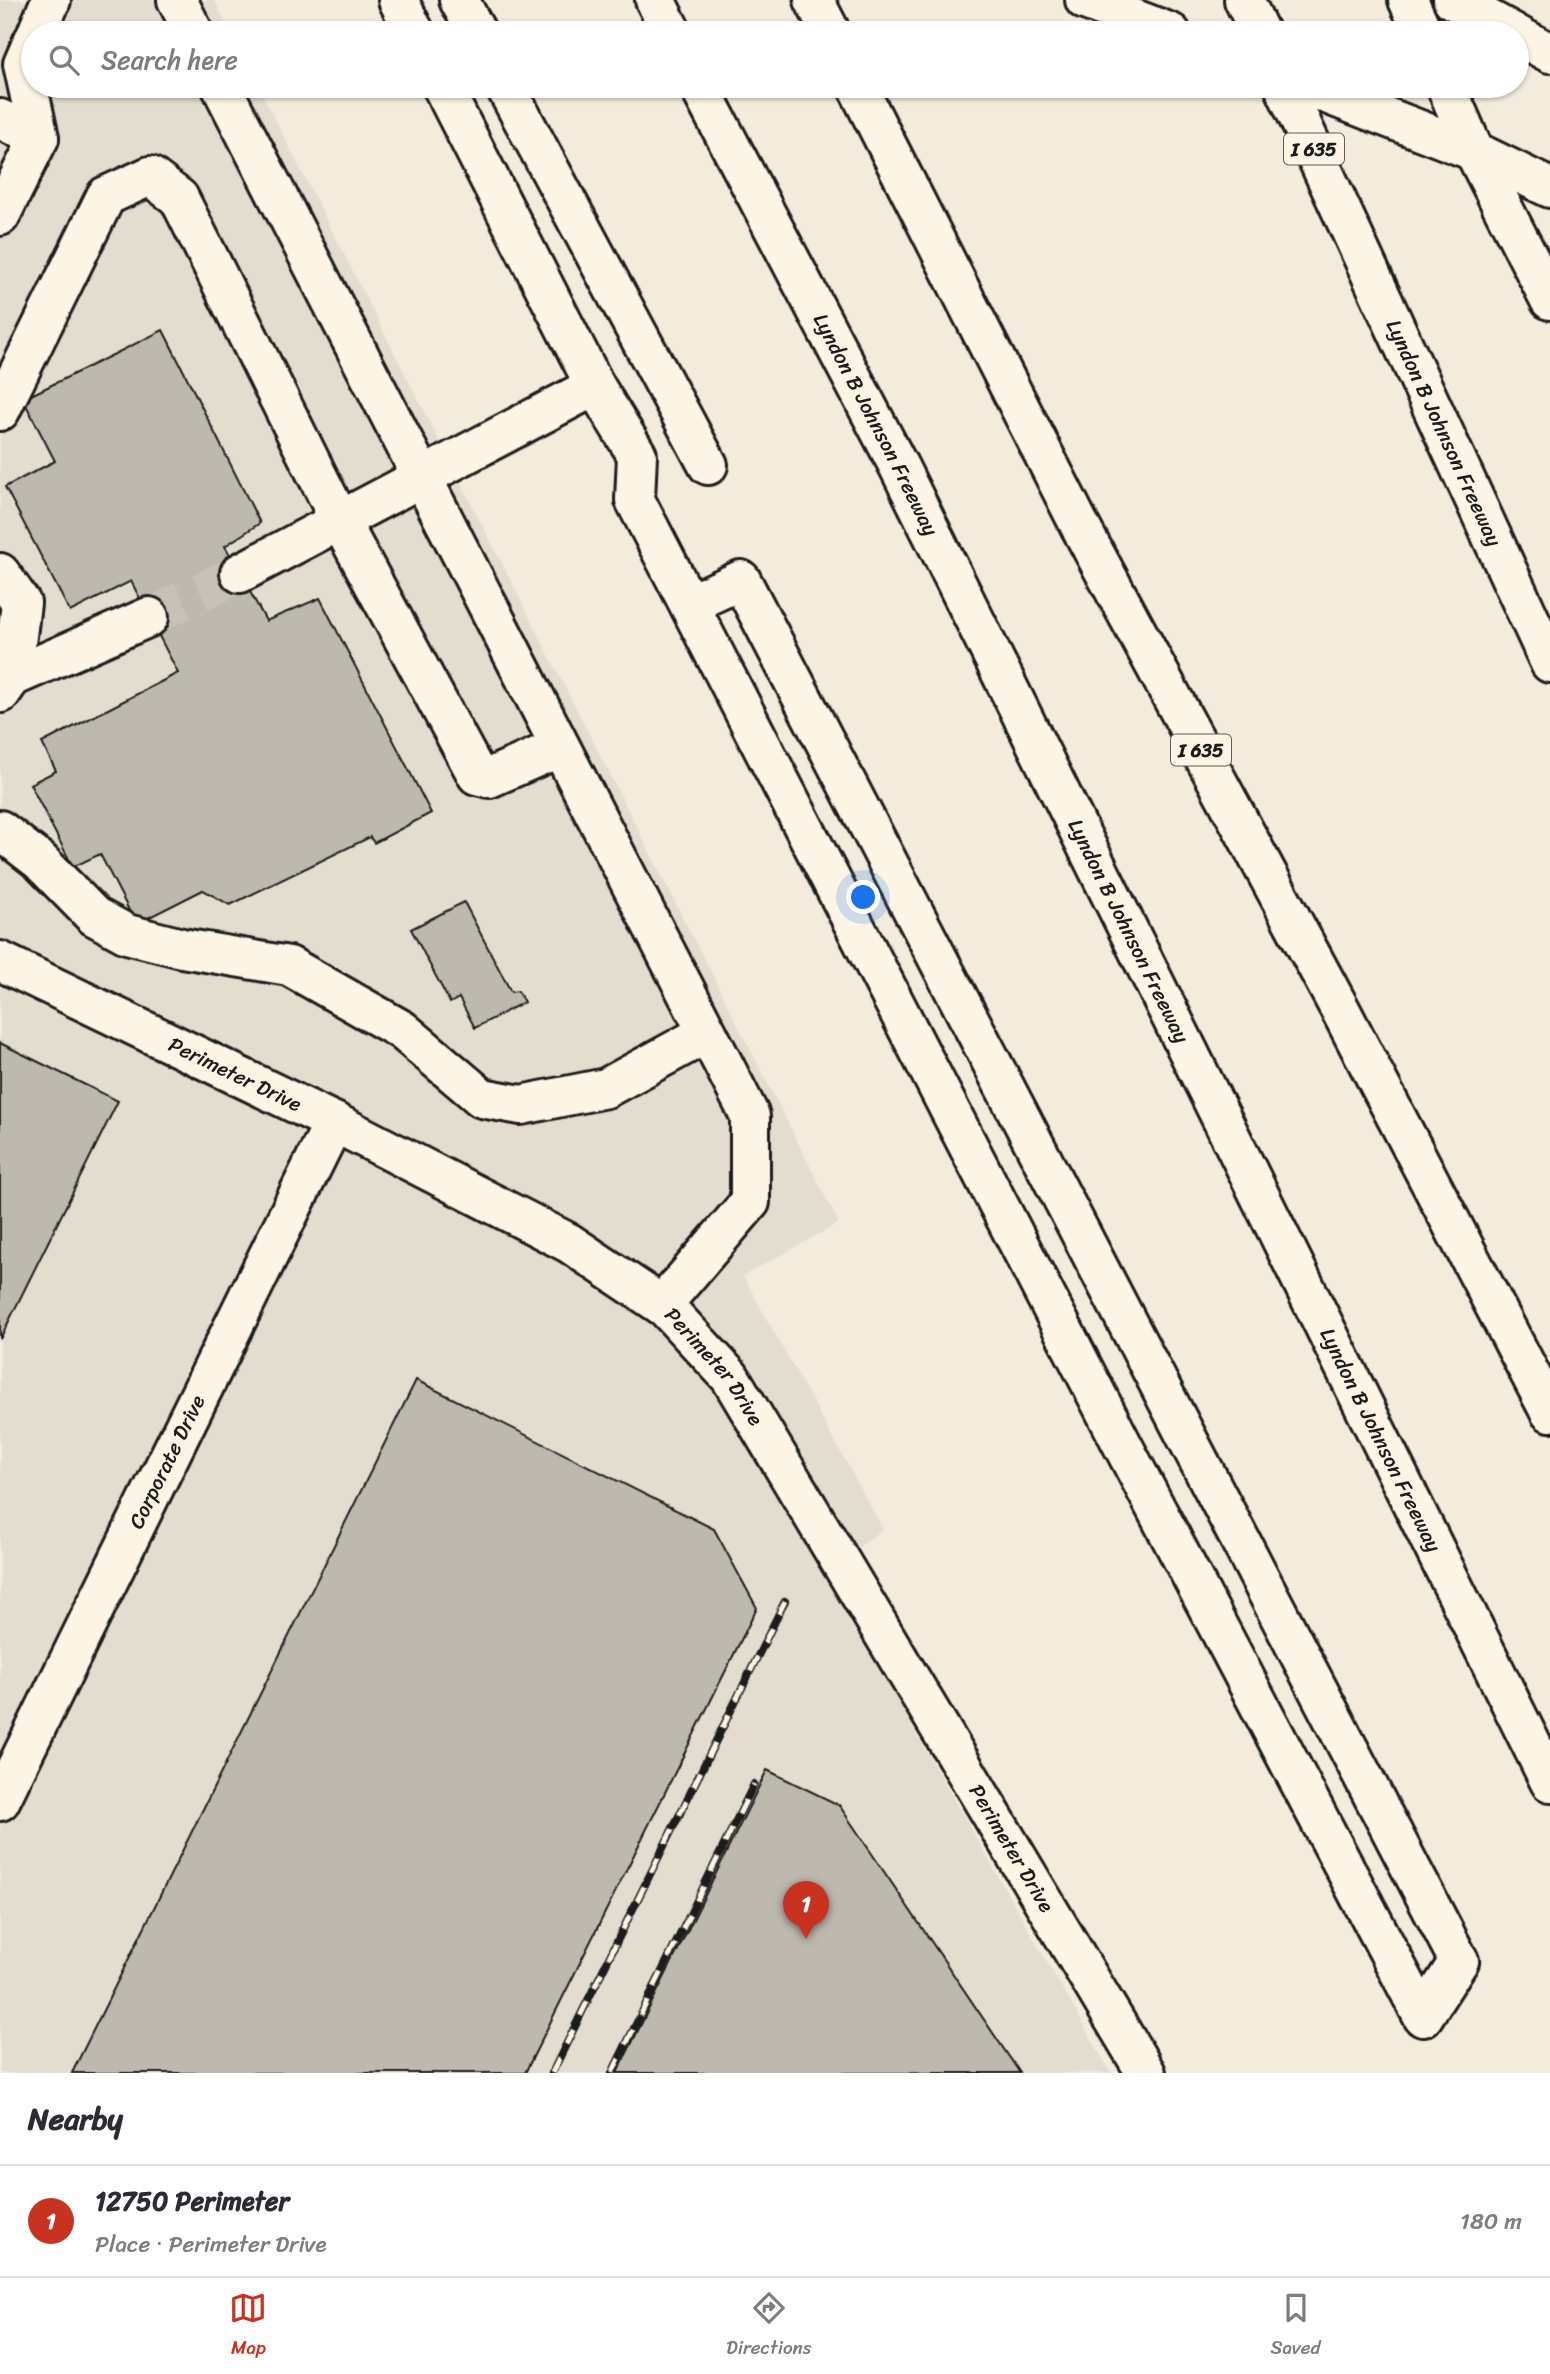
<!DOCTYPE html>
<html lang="en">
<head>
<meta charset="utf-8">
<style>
	:root { --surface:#fff; --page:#f2f2f3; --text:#2b2b33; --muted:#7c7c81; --line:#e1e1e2; --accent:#c8321e }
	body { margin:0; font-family:Sriracha,sans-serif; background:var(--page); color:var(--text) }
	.you { position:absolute; left:864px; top:898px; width:24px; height:24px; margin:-18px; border:5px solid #fff; border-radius:50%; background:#1a73e8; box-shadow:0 0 0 10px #1a73e833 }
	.badge { display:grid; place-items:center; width:46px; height:46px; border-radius:50%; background:var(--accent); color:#fff; font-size:23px; font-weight:700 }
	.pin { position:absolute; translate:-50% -58px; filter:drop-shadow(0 2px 4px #0008) }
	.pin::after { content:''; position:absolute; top:37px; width:24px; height:21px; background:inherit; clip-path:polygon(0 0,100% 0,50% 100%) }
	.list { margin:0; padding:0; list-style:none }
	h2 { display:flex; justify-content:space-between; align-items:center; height:91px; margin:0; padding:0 28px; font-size:30px }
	h2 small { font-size:23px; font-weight:400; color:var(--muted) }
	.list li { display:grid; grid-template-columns:46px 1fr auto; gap:21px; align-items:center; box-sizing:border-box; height:112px; padding:0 28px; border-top:2px solid var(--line) }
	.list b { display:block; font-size:26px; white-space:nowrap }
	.list p { margin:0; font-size:23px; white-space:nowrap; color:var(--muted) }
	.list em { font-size:23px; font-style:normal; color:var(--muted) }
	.icon { flex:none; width:38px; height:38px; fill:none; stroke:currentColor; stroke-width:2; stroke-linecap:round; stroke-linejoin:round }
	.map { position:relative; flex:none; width:1550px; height:2073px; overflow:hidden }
	.search { position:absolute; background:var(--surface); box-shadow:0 2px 5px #0004; left:21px; right:21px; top:21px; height:77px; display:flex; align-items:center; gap:18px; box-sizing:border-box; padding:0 24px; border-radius:38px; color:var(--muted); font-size:26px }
	.sheet { height:203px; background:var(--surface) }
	nav { display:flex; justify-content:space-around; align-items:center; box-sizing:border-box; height:98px; border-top:2px solid var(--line); background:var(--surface); font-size:19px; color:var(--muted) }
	nav a { display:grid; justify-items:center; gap:4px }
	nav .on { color:var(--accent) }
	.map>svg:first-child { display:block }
	.built { fill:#e3ddcf }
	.building { fill:#beb9ae; stroke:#1c1c1c; stroke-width:2 }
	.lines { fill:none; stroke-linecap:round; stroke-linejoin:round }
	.minor-tunnel { stroke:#c8c2b6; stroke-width:38; stroke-dasharray:38 19; stroke-linecap:butt }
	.minor-casing { stroke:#1c1c1c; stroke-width:44 }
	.major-casing { stroke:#1c1c1c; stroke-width:44 }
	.highway-casing { stroke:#1c1c1c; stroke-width:44 }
	.minor { stroke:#fcf5e5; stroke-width:38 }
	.major { stroke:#fcf5e5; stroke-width:38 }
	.highway { stroke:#fcf5e5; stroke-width:38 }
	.rail-casing { stroke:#1c1c1c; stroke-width:8 }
	.rail { stroke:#fcf5e5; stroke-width:5; stroke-dasharray:16; stroke-linecap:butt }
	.labels { text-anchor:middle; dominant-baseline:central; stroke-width:5; stroke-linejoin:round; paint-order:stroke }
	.shield { fill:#fcf5e5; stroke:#5f5d58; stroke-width:2 }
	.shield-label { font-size:19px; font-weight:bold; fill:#1c1c1c }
	.street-label { font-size:21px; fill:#1c1c1c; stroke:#fcf5e5 }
</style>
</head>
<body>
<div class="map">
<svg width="1550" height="2073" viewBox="0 0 1550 2073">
	<rect width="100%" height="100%" fill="#f3ecdd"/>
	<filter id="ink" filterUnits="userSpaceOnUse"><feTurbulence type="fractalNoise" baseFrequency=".0143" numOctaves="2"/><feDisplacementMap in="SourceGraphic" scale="14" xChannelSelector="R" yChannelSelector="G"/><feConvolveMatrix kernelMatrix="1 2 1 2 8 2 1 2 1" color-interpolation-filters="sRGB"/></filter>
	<g filter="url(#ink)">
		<path class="built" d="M0,0H214L231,33H33V86H258L839,1223L743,1276L883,1529L824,1573L1111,2073H0Z"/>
		<path class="building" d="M163,330L260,523L225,546L266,621L320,598L431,813L374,843L370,837L230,905L203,890L136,924L100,854L73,867L30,784L56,771L42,743L178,673L131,581L70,612L5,487L55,461L23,399Z
			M464,902L511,992L518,991L524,1002L475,1028L459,998L450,1003L411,929Z
			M0,1043L118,1101L0,1339Z
			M416,1380L714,1529L757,1608L525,2073H72Z
			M767,1770L839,1805L1020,2073H617Z"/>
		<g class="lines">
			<path class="minor-tunnel" d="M149,617L240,573"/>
			<g class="minor-casing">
				<g id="minor">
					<path d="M177,0L194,33"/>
					<path d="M398,0L415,33"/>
					<path d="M459,0L477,33"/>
					<path d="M37,33L51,0"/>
					<path d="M221,86L750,1116V1202L662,1305"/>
					<path d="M505,86L708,465"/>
					<path d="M0,119L39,138"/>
					<path d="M0,216L39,138L23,64L33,41"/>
					<path d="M595,386L637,455L635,500L1121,1442L1423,2017L1459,1961L741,580L689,604"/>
					<path d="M0,411L106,196L150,176L179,198L339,519L477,775L489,778L560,747"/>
					<path d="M0,573L21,603L12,677L1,693"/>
					<path d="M240,573L595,386L442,86"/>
					<path d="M12,677L149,617"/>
					<path d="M0,830L40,861L94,916L127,934L182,948L289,966L402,1030L482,1098L521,1105L606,1088L707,1033"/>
					<path id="s1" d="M0,961L334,1122L569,1243L666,1308L730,1377L1146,2073"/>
					<path id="s2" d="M0,1801L334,1122"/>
				</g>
			</g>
			<g class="major-casing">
				<g id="major">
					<path d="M655,0L672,33"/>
					<path d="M1085,0L1171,33"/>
					<path d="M1408,0L1423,33"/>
					<path d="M1453,0L1514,33"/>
					<path d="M1517,35L1550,53"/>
					<path id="s3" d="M699,86L899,467L1550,1782"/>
					<path d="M1306,86L1474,151L1550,188"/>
					<path d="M1446,86L1474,151L1550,300"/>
				</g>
			</g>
			<g class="highway-casing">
				<g id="highway">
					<path d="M814,0L831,33"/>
					<path d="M1244,0L1260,33"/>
					<path d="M857,86L1081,528L1341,1011L1550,1412"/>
					<path id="s4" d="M1284,86L1550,663"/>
				</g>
			</g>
			<use href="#minor" class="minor"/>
			<use href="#major" class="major"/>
			<use href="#highway" class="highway"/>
			<g class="rail-casing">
				<path id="rail" d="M552,2073L785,1601
					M612,2073L754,1784"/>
			</g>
			<use href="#rail" class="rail"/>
		</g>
	</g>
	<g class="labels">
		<g class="shield">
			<rect x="1284" y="133.5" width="60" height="31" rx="5"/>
			<rect x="1171" y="734.5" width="60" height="31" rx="5"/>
		</g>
		<g class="shield-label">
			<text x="1314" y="149">I 635</text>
			<text x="1201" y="750">I 635</text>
		</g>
		<g class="street-label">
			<text stroke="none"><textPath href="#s3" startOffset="382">Lyndon B Johnson Freeway</textPath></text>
			<text stroke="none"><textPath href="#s4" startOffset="382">Lyndon B Johnson Freeway</textPath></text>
			<text stroke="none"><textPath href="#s3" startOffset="948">Lyndon B Johnson Freeway</textPath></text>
			<text stroke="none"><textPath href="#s1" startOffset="261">Perimeter Drive</textPath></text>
			<text stroke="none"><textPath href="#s1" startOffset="828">Perimeter Drive</textPath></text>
			<text stroke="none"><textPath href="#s3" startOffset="1516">Lyndon B Johnson Freeway</textPath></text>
			<text stroke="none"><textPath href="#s2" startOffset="378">Corporate Drive</textPath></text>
			<text stroke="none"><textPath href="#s1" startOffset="1395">Perimeter Drive</textPath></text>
		</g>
	</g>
</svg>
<div class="you"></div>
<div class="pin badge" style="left:806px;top:1939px">1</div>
<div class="search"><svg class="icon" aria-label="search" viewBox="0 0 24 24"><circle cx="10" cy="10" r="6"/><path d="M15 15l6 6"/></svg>Search here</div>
</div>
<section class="sheet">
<h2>Nearby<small></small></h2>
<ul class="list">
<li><span class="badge">1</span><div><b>12750 Perimeter</b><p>Place · Perimeter Drive</p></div><em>180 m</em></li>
</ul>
</section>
<nav>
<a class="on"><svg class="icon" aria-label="map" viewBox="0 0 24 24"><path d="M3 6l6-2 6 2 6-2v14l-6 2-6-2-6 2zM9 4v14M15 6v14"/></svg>Map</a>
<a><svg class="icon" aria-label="directions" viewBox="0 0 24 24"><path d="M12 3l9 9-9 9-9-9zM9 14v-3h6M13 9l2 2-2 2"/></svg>Directions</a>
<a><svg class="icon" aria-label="saved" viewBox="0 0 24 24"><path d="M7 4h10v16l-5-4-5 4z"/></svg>Saved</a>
</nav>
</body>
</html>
